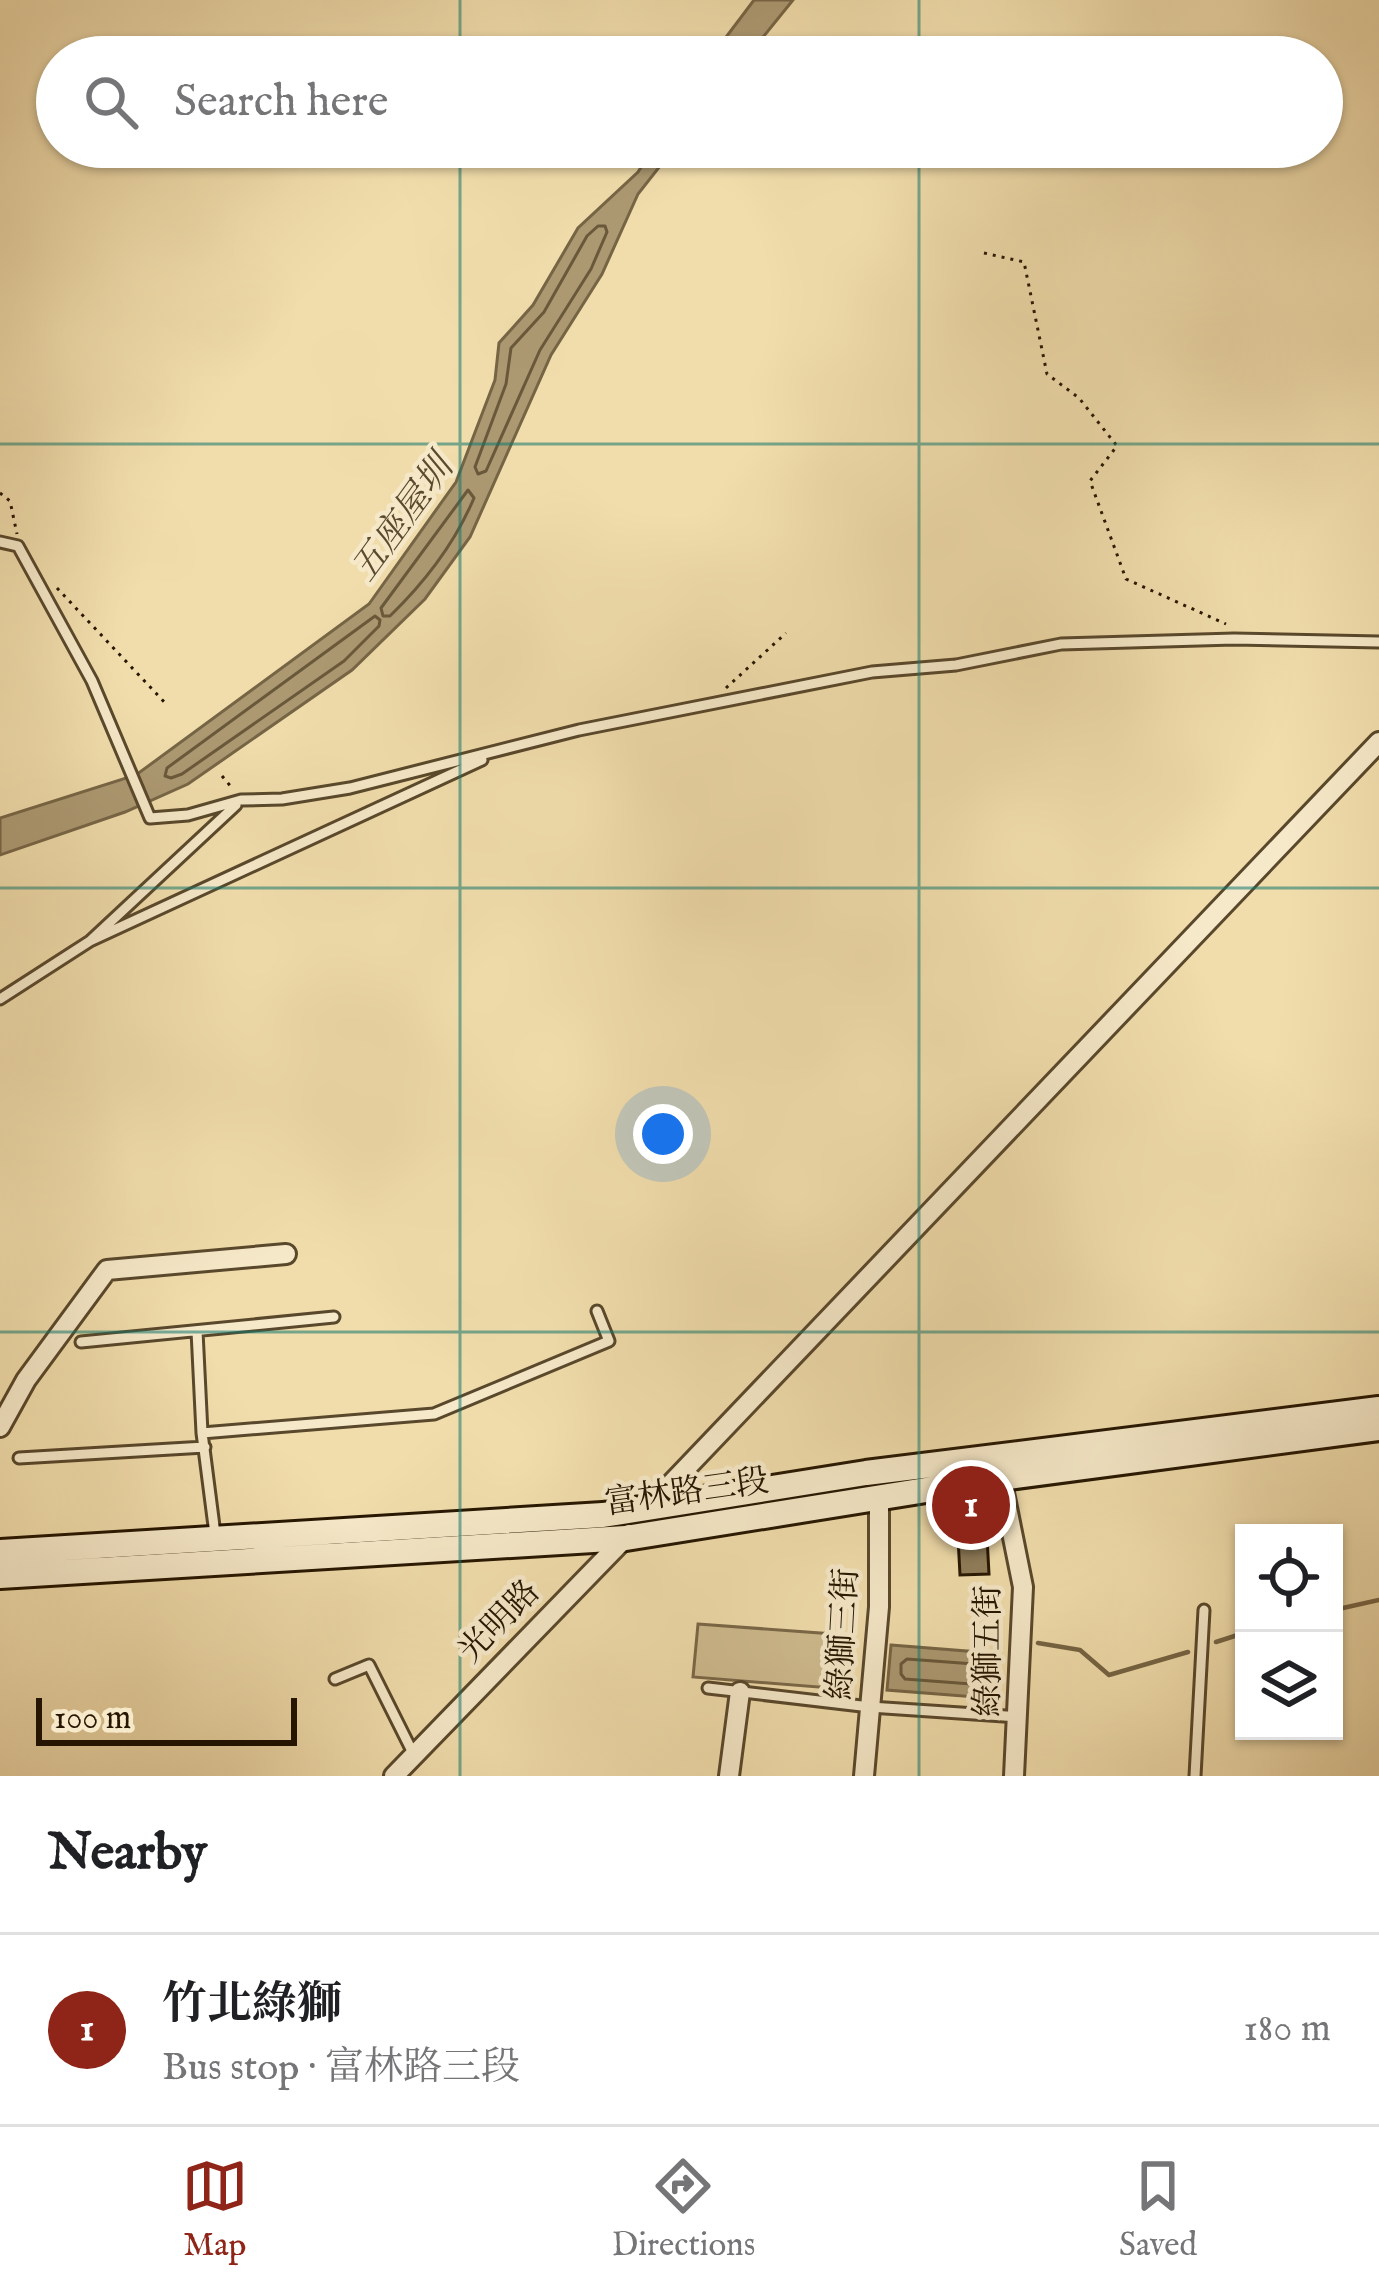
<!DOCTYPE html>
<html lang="en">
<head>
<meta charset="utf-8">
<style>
	:root { --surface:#fff; --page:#f2f2f2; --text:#202124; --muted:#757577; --line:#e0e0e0; --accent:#8f2418 }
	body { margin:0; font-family:"IM FELL English","Noto Serif TC",serif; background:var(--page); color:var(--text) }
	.controls { position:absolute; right:36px; bottom:36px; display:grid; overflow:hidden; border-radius:0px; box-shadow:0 3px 9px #0004 }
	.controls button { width:108px; height:108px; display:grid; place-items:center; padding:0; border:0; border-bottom:3px solid var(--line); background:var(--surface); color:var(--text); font:60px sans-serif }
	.scale { position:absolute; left:36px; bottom:30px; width:261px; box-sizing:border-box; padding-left:12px; border:6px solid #261601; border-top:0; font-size:33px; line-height:42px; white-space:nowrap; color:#261601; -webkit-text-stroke:9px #f6e9c9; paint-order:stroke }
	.you { position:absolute; left:663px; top:1134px; width:42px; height:42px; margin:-30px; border:9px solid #fff; border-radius:50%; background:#1a73e8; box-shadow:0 0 0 18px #1a73e833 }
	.badge { display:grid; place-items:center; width:78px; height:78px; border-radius:50%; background:var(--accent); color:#fff; font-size:39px; font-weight:700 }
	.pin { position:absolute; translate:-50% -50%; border:6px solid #fff; box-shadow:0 3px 12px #0006 }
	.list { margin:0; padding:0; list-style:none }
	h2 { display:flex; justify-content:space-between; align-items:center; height:156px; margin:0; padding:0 48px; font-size:51px }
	h2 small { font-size:39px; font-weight:400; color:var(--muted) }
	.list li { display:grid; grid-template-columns:78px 1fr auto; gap:36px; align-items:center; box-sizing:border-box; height:192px; padding:0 48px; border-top:3px solid var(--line) }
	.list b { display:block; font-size:45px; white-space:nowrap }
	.list p { margin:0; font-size:39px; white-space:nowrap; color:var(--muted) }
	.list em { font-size:39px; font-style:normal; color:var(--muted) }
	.icon { flex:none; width:66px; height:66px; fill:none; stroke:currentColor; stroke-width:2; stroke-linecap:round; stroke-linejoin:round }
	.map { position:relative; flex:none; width:1379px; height:1776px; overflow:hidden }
	.search { position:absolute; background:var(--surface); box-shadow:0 3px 9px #0004; left:36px; right:36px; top:36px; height:132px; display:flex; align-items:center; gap:30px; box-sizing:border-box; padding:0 42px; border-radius:66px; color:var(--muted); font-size:45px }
	.sheet { height:348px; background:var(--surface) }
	nav { display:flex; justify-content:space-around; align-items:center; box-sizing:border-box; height:168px; border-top:3px solid var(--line); background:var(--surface); font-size:33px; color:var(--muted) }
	nav a { display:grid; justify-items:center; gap:6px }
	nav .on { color:var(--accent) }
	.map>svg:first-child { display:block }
	.green { fill:#cebb8f; stroke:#7a6848; stroke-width:3 }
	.water { fill:#ac9972; stroke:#766545; stroke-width:3 }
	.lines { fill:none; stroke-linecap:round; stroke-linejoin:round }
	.shore { stroke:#69583a; stroke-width:3 }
	.stream { stroke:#766545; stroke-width:4.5 }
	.building { fill:#907d5a; stroke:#261601; stroke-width:3 }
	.service-casing { stroke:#59482c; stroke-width:15 }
	.minor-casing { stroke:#59482c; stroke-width:24 }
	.secondary-casing { stroke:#261601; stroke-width:30 }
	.path { stroke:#261601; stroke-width:3; stroke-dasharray:3 6; stroke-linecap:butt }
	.service { stroke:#f6e9c9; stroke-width:9 }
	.minor { stroke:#f6e9c9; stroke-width:18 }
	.secondary { stroke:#f6e9c9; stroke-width:24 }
	.grid { fill:none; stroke:#0f766e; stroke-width:3; stroke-opacity:0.55 }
	.labels { text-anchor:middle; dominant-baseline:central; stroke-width:9; stroke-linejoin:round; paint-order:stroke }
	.street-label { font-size:33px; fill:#261601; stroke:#f6e9c9 }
	.water-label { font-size:36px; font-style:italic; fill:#5c4a2e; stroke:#f6e9c9 }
</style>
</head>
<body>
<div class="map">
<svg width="1379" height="1776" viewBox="0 0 1379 1776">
	<rect width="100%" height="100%" fill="#f1ddac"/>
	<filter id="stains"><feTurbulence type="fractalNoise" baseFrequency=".00167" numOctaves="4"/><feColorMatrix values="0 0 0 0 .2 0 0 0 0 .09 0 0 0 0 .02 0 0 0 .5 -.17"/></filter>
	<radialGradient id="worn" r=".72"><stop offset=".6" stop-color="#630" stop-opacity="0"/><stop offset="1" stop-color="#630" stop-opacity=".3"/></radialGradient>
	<path class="green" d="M698,1624L847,1635L843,1689L693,1677Z"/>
	<path class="water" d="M754,0H793L747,57H711Z
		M654,147H675L638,194L602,274L551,355L470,537L425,599L352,670L188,784L125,812L0,855V818L136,775L369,604L456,482L495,380L499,343L533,305L578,228L638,172Z
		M891,1645L991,1653L988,1698L887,1690Z"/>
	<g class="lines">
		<path class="shore" d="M598,226H605L607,232L591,269L540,350L486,471L478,474L475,467L506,384L511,348L544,312L587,236Z
			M468,490L474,498C455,543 425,582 390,616H383L381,608Z
			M375,616L380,620L379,626L344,661L182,774L171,778L165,776L167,768Z
			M907,1659L974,1664L978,1668L977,1680L971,1684L905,1679L901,1674V1664Z"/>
		<path class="stream" d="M1334,1610L1379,1600
			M1216,1642L1244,1633
			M1038,1643L1080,1650L1109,1675L1188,1652"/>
	</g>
	<path class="building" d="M986,1518L989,1574L960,1575L957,1519Z"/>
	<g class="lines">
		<g class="service-casing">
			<path id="service" d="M0,542L18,546L92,681L150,818L188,815L241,800L282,799L350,788L579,730L872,672L956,665L1061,644L1234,639L1379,642
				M90,941L482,760
				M0,999L90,941L236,805
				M197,1331L202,1433L215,1534
				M81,1342L334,1317
				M202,1433L434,1414L609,1341L597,1311
				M19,1458L205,1447
				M335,1679L369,1665L414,1755
				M708,1688L870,1707L1020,1717
				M1195,1776L1204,1610"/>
		</g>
		<g class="minor-casing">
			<path id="minor" d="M0,1427L26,1380L107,1270L286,1254
				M999,1468L1023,1587L1014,1776
				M649,1507L1379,742
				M394,1776L629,1534
				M729,1776L740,1692
				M864,1776L879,1607V1496"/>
		</g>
		<g class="secondary-casing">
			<path id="secondary" d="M0,1552L603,1515L866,1473L1379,1409
				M0,1576L626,1538L1001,1478L1379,1428"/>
		</g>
		<path class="path" d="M984,253L1024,262L1047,374L1079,398L1117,446L1090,481L1126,579L1226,624
			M0,493L10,501L17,534
			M57,588L168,706
			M726,688L786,633
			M222,776L233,789"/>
		<use href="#service" class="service"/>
		<use href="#minor" class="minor"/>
		<use href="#secondary" class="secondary"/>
	</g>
	<path class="grid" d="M460,0V57M919,0V57M460,147V1776M919,147V1776M0,444H1379M0,888H1379M0,1332H1379"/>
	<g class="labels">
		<g class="street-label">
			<text transform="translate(687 1493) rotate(-8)">富林路三段</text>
			<text transform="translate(500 1622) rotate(-46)">光明路</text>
			<text transform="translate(844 1634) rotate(-87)">綠獅三街</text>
			<text transform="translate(989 1651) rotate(-90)">綠獅五街</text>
		</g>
		<g class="water-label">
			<text transform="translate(403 519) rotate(-54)">五座屋圳</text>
		</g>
	</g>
	<rect width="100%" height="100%" filter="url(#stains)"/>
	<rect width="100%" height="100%" fill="url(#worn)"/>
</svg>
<div class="controls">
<button><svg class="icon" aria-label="locate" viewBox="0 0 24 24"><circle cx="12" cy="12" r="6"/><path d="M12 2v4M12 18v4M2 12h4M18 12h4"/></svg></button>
<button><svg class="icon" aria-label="layers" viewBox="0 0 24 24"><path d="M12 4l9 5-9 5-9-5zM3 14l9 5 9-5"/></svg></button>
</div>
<div class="scale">100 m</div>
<div class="you"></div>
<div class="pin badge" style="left:971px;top:1505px">1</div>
<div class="search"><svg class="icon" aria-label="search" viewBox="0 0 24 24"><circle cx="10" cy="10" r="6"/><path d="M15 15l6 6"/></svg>Search here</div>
</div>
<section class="sheet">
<h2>Nearby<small></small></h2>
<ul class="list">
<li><span class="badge">1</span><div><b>竹北綠獅</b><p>Bus stop · 富林路三段</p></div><em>180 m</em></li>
</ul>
</section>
<nav>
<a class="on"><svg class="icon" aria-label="map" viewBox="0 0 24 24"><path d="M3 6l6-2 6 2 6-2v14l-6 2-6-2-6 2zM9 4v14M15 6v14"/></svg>Map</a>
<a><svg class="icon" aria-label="directions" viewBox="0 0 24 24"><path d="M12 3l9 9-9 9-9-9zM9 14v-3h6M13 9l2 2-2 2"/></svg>Directions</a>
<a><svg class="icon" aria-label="saved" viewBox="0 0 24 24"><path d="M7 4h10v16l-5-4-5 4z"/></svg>Saved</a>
</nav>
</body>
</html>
